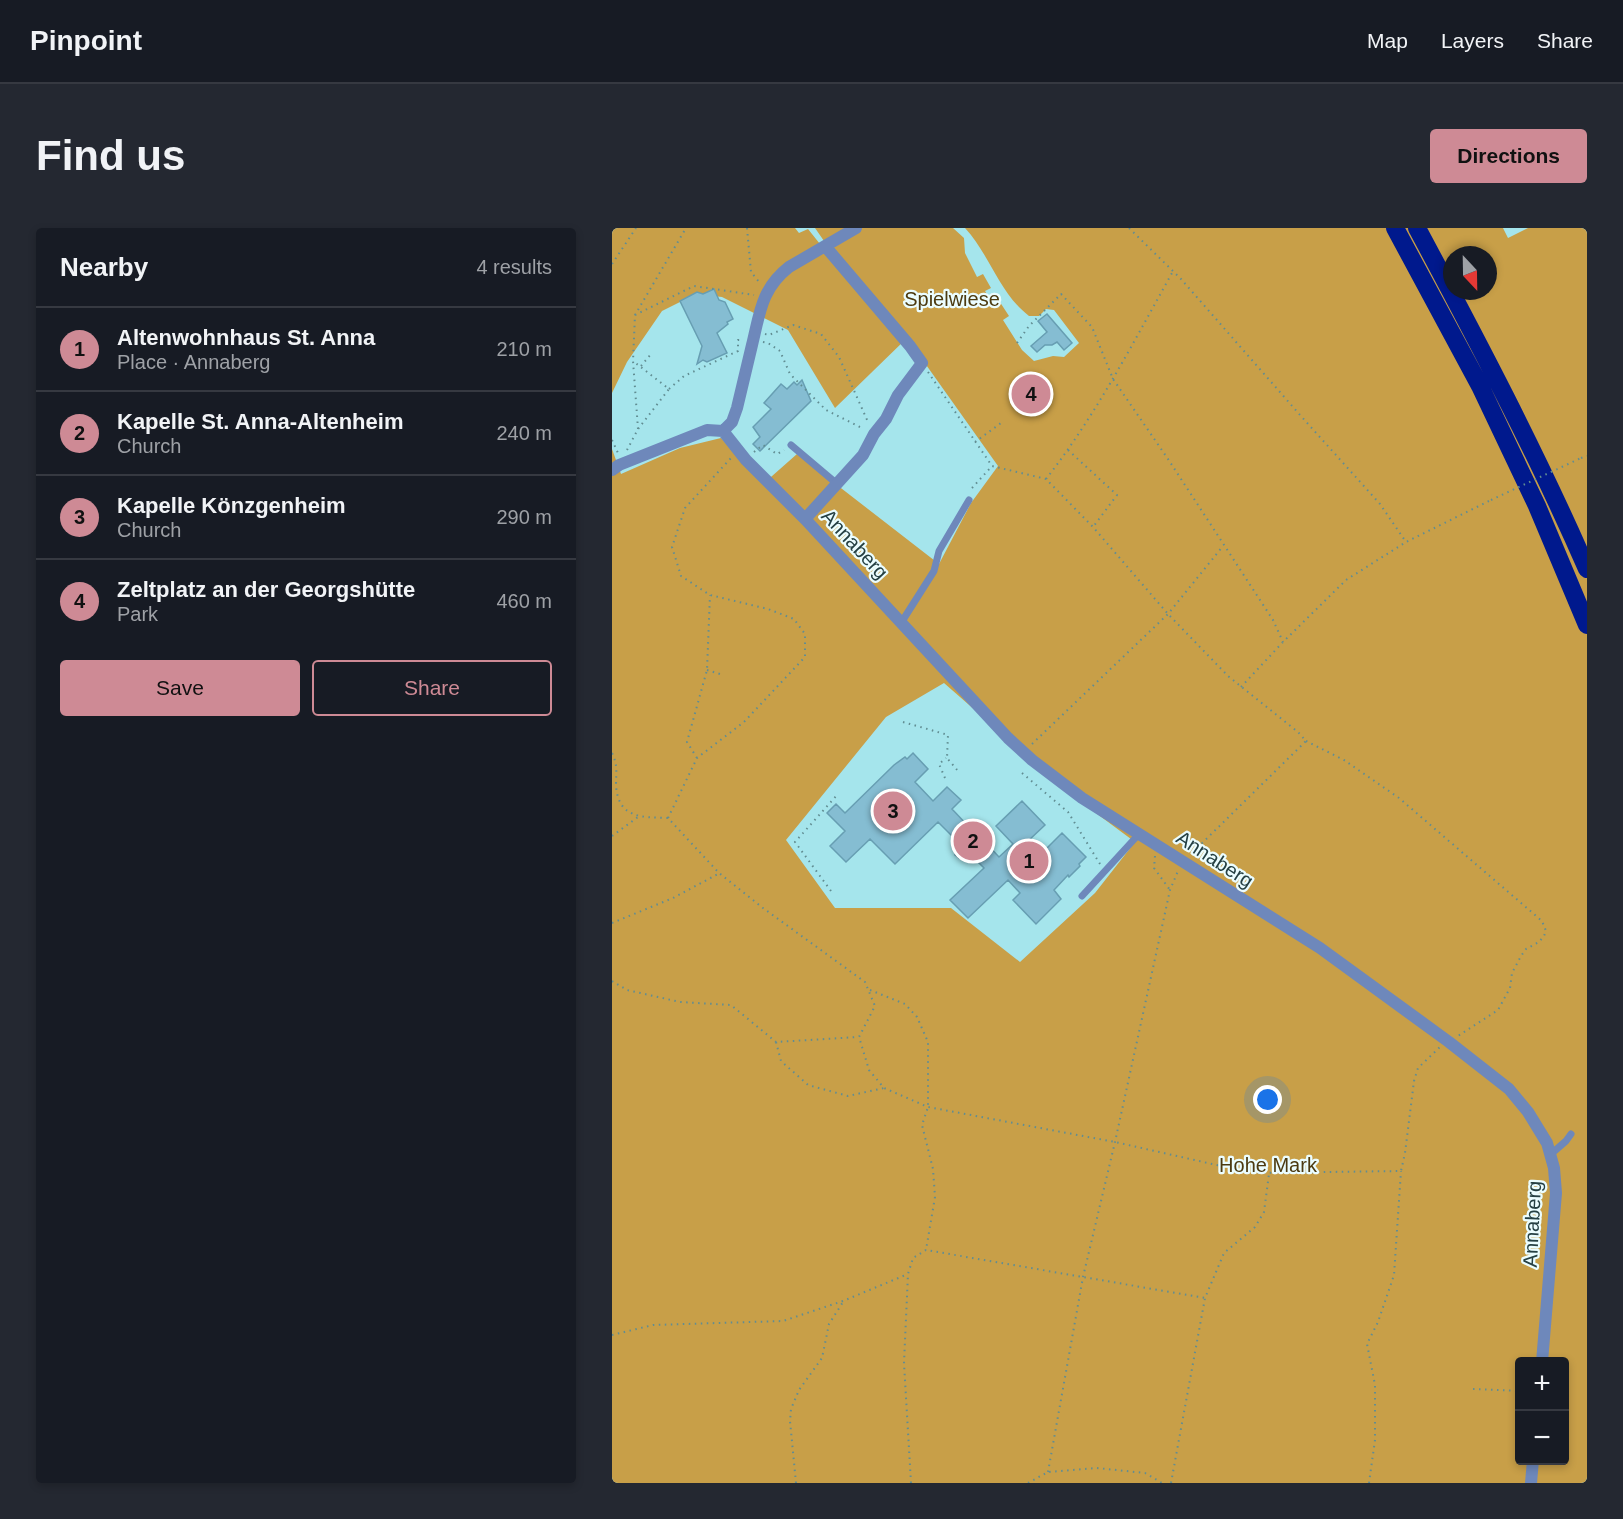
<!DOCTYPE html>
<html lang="en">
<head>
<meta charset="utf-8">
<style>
	:root { --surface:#171b24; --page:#242831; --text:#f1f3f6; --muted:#9ea1a6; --line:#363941; --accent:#ce8a95 }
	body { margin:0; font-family:Arial,sans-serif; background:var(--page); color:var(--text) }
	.controls { position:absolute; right:18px; bottom:18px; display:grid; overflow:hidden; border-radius:6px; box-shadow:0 3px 9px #0003 }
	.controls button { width:54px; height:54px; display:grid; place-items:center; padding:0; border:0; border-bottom:2px solid var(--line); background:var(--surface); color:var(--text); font:30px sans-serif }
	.compass { position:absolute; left:831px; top:18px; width:54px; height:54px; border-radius:50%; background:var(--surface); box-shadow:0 3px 9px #0003; rotate:158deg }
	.you { position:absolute; left:656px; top:872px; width:21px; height:21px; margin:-15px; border:4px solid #fff; border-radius:50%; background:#1a73e8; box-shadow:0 0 0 9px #1a73e833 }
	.badge { display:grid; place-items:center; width:39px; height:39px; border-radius:50%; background:var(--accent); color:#111; font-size:20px; font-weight:700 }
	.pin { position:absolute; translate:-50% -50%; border:3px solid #fff; box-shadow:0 2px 6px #0006 }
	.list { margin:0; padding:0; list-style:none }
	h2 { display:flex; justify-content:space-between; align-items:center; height:78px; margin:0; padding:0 24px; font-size:26px }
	h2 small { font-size:20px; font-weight:400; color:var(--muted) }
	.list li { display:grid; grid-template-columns:39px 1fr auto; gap:18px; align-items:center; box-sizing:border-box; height:84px; padding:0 24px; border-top:2px solid var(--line) }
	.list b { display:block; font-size:22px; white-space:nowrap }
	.list p { margin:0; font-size:20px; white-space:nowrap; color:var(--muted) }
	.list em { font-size:20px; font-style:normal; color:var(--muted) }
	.actions { display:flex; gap:12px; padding:18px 24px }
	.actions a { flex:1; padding:14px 0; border:2px solid var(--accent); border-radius:6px; text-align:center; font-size:21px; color:var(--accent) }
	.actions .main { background:var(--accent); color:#111 }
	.map { position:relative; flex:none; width:975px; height:1255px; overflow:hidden; border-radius:6px }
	header { display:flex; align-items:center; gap:36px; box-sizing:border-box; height:84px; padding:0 30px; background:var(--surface); border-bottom:2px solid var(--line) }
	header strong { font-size:28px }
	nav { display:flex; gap:33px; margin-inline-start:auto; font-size:21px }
	.intro { display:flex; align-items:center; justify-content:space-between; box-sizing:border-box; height:144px; padding:0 36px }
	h1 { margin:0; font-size:42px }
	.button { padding:15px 27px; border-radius:6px; background:var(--accent); color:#111; font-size:21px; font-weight:700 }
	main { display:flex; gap:36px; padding:0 36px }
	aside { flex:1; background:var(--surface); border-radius:6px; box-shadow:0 3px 9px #0003 }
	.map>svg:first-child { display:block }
	.green { fill:#c89f48; fill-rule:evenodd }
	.building { fill:#85bdd2; stroke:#679eb2; stroke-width:1.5 }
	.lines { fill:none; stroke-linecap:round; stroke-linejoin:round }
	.path { stroke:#618d92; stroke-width:2; stroke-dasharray:1.5 4.5; stroke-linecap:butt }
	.lane { stroke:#6e88bb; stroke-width:7 }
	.street { stroke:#6e88bb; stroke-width:12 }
	.highway { stroke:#00198d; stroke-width:18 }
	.path-bridge { stroke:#618d92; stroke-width:2; stroke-dasharray:1.5 4.5; stroke-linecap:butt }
	.labels { text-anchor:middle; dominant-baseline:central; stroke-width:4.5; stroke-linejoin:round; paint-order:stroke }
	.park-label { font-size:20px; fill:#4c3a10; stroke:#ebfdff }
	.street-label { font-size:20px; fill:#254043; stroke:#ebfdff }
</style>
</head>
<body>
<header>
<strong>Pinpoint</strong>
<nav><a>Map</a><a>Layers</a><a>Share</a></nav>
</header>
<div class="intro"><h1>Find us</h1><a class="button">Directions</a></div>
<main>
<aside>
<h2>Nearby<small>4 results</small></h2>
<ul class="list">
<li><span class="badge">1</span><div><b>Altenwohnhaus St. Anna</b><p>Place · Annaberg</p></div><em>210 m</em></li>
<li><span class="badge">2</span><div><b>Kapelle St. Anna-Altenheim</b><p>Church</p></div><em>240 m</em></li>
<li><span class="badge">3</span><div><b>Kapelle Könzgenheim</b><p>Church</p></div><em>290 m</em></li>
<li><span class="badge">4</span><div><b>Zeltplatz an der Georgshütte</b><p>Park</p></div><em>460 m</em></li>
</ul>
<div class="actions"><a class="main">Save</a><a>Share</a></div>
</aside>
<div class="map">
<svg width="975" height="1255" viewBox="0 0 975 1255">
	<rect width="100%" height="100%" fill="#a5e5ec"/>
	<path class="green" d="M0,0H183L187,5L196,1L208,16L212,13L203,0H341L352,10L353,25L365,49L371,46L379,60L373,63L376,68L382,65L397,88L391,92L410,122L422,133L441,128L452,129L467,115L442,82L434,81L427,88H417C387,65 378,27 353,0H891L896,10L916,0H975V1255H0V221L9,246L68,220L109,210L151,256L185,226L327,336L359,275L386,238L295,110L223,180L176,102L110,69L84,66L50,83L15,134L0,165ZM840,27H876V63H840ZM332,455L461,568L523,614L483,665L408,734L339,680H223L174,612L274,489ZM908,1134H952V1232H908Z"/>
	<path class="building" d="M102,61L107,72L113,74L121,91L115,94L116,96L105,105L115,125L95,134L91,132L85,136L90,118L68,73L85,64L91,66Z
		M435,86L460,115L452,122L445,114L440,117H433L425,124L419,118L435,104L426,93Z
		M190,152L199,173L148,223L141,216L148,209L141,199L159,181L152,175L169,156L175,161L182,154L185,157Z
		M301,525L316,541L303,554L321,573L335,559L349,572L340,581L357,599L364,592L380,608L373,614L387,629L401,616L384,598L410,573L433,597L415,614L428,627L450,605L474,629L467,636L468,638L457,649L456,647L442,662L449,671L424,696L401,672L408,665L396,652L356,690L338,672L372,640L357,625L351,630H347L343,627L344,622L349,617L326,594L283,636L258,611L234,634L218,618L233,603L215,585L224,576L233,585L282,537L293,529L295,531Z"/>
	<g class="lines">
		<path class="path" d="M135,0L139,44L148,55
			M517,0L569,51L688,187L768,276L794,314
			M0,36L24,0
			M23,87L82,58L142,67
			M153,106L157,107L181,97L209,106L227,129L256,194
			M151,114L156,115L168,123L178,146L214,182L252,201
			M405,115L417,98L449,66L480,99L501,151L556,231L661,392L671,414
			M29,138L39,126
			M316,144L380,238L434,251L481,299L556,386L616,448L686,504L694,513L578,627
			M57,161L72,148L126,123V112H130
			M26,201L21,133L23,87L74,0
			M0,212L6,225
			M363,214L389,195
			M15,222L26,201L57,161L21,133
			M456,222L505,267L481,299
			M142,224L151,217L165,226L172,222
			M969,230L975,228
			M434,251C484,187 521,115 560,45
			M360,260L380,238
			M95,442L111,447
			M629,459L671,414L734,352L794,314L879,272
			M291,494L336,507L335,530L346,543
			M694,513L732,532L787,570L930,693L934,703L932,708L927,714L914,721L909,728L900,745L898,760L886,782L846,808
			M420,516L556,386L611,318
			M0,525C6,538 4,543 4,557C6,591 30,589 56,590L107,645L151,680L253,754L263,778L247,809L257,842L272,860L316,879L503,914L640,945L789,943L793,925L802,853L806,840L828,819
			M85,530L75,514L95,442L98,367
			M410,545L456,584L488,636
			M333,550L327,536L334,530
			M56,590L85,530L132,494L193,429V406L182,391L156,381L98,367L69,348L60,319L73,280L119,230
			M0,608L26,589
			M543,628L542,640L558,662
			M219,663L183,614L226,566
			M0,695L61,670L106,646
			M0,753L15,762L68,774L119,777L164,814L246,809
			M258,762L293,776L305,789L316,814V879L310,897L321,941L323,969L314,1022
			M164,814L169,833L196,857L236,868L272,860
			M0,1107L41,1097L171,1093L231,1073L296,1046
			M861,1161L908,1163
			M436,1244L471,1049L503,914L558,662L566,643
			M184,1255L178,1193L179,1181L187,1162L210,1130L217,1096L231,1074
			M299,1255L292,1135L296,1046L301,1030L314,1022L593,1070
			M416,1255L436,1244L485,1240L533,1245L550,1255
			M559,1255L593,1070L612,1025L643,999L652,984L657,946
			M757,1255L763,1212V1157L755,1116L766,1094L782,1047L789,943"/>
		<path class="lane" d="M179,217L224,255
			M289,395L322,343L327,323L357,272
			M470,668L527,606
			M939,926L954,913L959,906"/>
		<path class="street" d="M111,203L120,194L125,180C130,159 135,138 140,117C148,85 149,61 177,39L244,0
			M0,242L7,237L95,202L111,203L134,232L193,291L396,510L420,532L470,570L708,720L837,814L897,861L916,884L935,915L942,940L944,965L930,1134
			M193,291L251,227L262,206L274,191L286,167L310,135L298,118L213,18
			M919,1255L921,1232"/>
		<path class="highway" d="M783,0L868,158L925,278L975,397
			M805,0C865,112 924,224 975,341"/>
		<path class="path-bridge" d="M879,272L969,230"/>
	</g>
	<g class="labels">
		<g class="park-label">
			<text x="340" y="71">Spielwiese</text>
			<text x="656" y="937">Hohe Mark</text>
		</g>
		<g class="street-label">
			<text transform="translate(243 316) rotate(47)">Annaberg</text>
			<text transform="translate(603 631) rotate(33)">Annaberg</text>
			<text transform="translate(920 996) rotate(-87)">Annaberg</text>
		</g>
	</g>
</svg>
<div class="controls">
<button>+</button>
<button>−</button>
</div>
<svg class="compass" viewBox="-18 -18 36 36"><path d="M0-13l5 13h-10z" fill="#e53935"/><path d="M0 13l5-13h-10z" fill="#9ea1a6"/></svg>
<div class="you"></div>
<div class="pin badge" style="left:417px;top:633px">1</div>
<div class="pin badge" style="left:361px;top:613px">2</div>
<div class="pin badge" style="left:281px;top:583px">3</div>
<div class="pin badge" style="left:419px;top:166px">4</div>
</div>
</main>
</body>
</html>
